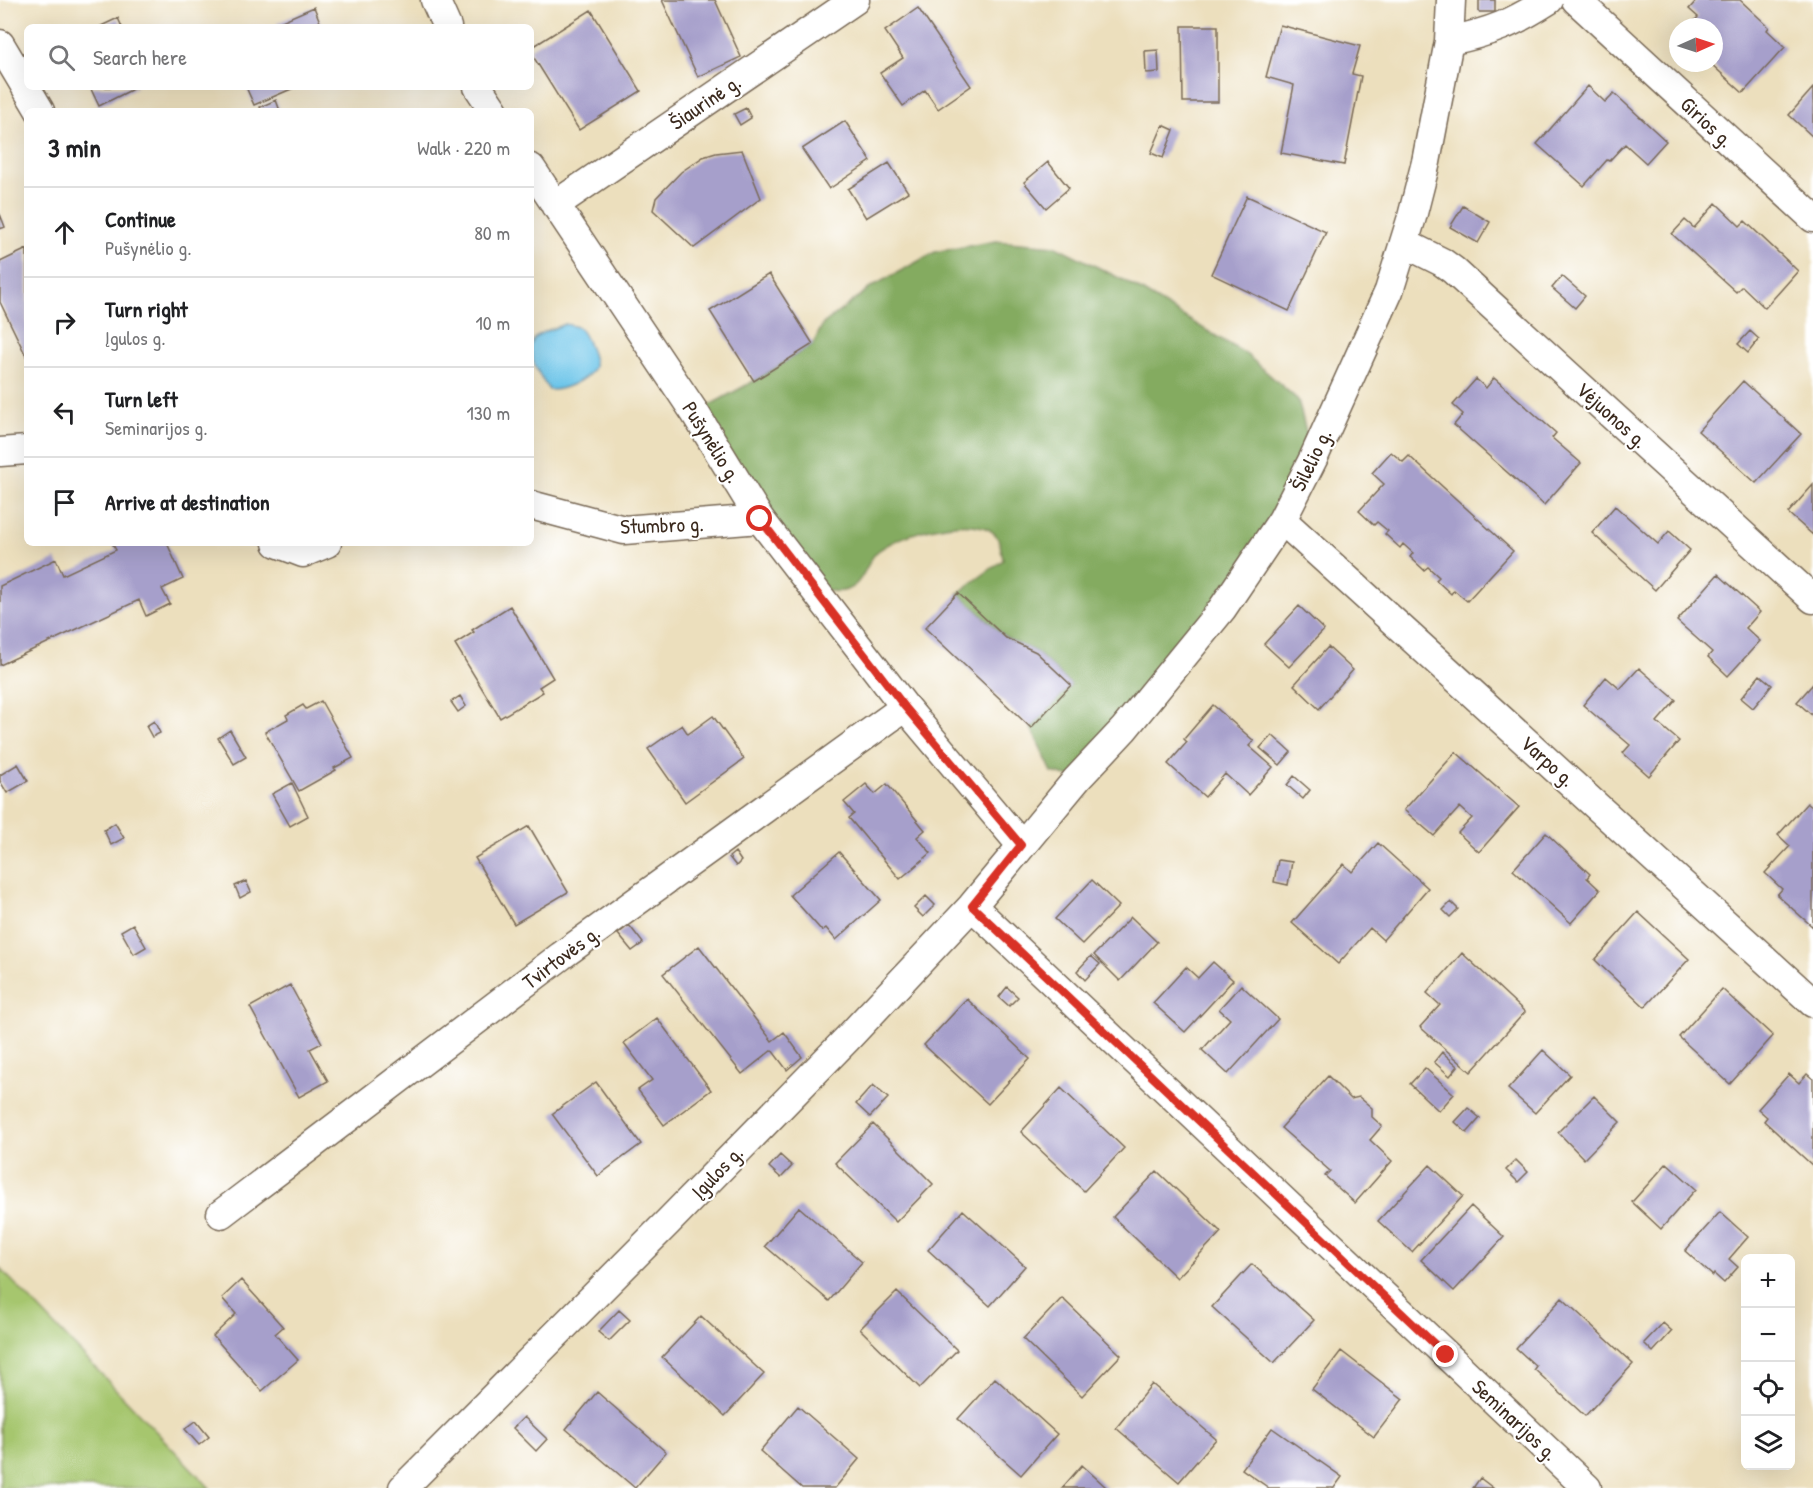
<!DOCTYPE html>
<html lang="en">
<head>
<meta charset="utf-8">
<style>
	:root { --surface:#fff; --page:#f2f2f2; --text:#202124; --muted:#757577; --line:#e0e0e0 }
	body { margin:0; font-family:"Patrick Hand",sans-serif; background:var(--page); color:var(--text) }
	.controls { position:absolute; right:18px; bottom:18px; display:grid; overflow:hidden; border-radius:9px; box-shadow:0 6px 24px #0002 }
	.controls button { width:54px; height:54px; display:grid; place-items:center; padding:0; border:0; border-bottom:2px solid var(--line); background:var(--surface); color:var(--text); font:30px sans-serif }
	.compass { position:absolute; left:1669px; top:18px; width:54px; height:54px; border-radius:50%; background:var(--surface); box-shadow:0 6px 24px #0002; rotate:87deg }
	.stop { position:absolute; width:18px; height:18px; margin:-14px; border:4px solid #d93025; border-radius:50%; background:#fff }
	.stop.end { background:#d93025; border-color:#fff; box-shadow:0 2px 6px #0008 }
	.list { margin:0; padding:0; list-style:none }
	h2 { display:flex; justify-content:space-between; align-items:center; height:78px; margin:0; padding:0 24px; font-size:26px }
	h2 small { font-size:20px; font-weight:400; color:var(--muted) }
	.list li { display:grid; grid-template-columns:39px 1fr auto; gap:18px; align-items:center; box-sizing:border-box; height:90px; padding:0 24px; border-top:2px solid var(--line) }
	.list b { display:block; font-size:22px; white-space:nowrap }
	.list p { margin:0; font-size:20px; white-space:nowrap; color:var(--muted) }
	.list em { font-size:20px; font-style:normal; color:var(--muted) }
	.icon { flex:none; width:33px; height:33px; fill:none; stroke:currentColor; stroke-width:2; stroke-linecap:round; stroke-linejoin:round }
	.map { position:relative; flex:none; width:1813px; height:1488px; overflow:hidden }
	.search { position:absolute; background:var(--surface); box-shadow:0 6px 24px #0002; left:24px; top:24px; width:510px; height:66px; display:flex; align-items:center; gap:15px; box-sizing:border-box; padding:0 21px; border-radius:9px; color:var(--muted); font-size:22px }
	.panel { position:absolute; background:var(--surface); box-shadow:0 6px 24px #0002; left:24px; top:108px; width:510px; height:438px; border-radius:9px }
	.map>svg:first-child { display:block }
	.green { fill:#a6c66e; stroke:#707846; stroke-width:1.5 }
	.forest { fill:#84ab61; stroke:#606a40; stroke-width:1.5 }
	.water { fill:#6bc4e9; stroke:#537784; stroke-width:1.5 }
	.building { fill:#a69fcb }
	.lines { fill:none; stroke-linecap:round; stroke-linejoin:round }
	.street-casing { stroke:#796956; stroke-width:31 }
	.street { stroke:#fff; stroke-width:28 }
	.route { stroke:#d93025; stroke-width:8 }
	.labels { text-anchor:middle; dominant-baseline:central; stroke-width:4.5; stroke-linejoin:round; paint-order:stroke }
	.street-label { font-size:21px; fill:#3b2a1e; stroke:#fff }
</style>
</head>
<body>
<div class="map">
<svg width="1813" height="1488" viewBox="0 0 1813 1488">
	<rect width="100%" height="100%" fill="#fff"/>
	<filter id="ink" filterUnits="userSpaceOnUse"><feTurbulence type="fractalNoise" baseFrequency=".0167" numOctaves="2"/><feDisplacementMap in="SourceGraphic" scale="12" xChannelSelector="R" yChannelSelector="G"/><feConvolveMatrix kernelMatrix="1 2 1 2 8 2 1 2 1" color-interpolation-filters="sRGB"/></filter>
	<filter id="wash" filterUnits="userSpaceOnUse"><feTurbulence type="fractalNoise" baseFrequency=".008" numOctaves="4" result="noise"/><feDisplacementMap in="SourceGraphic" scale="24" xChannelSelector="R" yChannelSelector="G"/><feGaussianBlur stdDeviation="1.35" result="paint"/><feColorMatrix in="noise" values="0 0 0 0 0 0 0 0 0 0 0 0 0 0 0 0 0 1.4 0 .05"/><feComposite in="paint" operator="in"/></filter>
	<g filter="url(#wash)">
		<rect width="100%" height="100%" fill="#ecdfbd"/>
		<path class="green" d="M0,1268L210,1488H0Z"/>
		<path class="forest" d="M996,241L1056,246L1125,281L1246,354L1298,400L1313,459L1282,520L1077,779L1052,772L1031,728L1071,685L1036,652L1006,638L958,593L1003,560C1001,548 1000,535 988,529C960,516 901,534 878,551C868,559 865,577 855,585C841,597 825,590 811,585L695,413L754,381L813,344L823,324L873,286L935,252Z"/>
		<path class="water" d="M565,324C569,325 576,326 579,328C585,333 596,360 594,367C589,380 561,391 549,390C541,378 523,351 535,338C541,331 556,328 565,324Z"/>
		<g id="blocks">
			<path class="building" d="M662,0H715L741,57L698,77Z
				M1479,0H1495V12H1479Z
				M1697,0H1740L1769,27L1767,30L1785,47L1743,93L1710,63H1714V27H1689L1698,17L1689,9Z
				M314,7L322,27H279L277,23Z
				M918,8L971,86L938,109L925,90L903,106L880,73L903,58L885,31Z
				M591,10L641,91L579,130L531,53V48Z
				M118,18L122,27H99Z
				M1280,25L1360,46L1352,74L1361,76L1344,165L1281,153L1294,85L1266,77Z
				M1182,26H1218V102H1183Z
				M1158,50L1159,72L1146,73L1145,51Z
				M1588,86L1605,102L1614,93L1666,141L1646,163L1625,144L1609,161L1607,160L1584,186L1537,144Z
				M90,87H137L99,106Z
				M246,87H296L254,105Z
				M1813,88V137L1789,115Z
				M276,100L280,111H262L260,107Z
				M746,108L751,118L740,125L734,114Z
				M845,121L871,161L829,189L802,149Z
				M1163,125L1174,130L1163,158L1151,153Z
				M742,150L761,198L694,248L653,210L656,198L681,172L703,157L716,153Z
				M1048,162L1069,188L1046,208L1024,182Z
				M889,163L908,192L866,218L848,189Z
				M1247,196L1326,232L1289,311L1211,274Z
				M1716,203L1740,226L1745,221L1798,271L1765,308L1742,286L1736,292L1672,234L1685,220L1694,228Z
				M1463,206L1490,222L1478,243L1450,227Z
				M0,214L5,227L0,229Z
				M27,249V358L0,302V262Z
				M769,274L813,344L754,381L710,311Z
				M1562,276L1585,296L1575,308L1552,288Z
				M1750,331L1759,339L1748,353L1738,344Z
				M1494,378L1556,433L1552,438L1581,463L1544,505L1454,425L1463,414L1453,405L1476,379L1486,388Z
				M1743,381L1801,434L1756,483L1698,431Z
				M1391,452L1403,462L1409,456L1513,551L1467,601L1454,590L1451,594L1436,580L1439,577L1428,567L1424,570L1410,557L1413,553L1403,544L1400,548L1385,534L1388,531L1377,522L1374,525L1359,511L1384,484L1372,473Z
				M1813,485V535L1788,513Z
				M1615,506L1658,544L1669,531L1690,550L1655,590L1592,533Z
				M112,543H167L183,579L162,589L170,604L146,616L139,600L0,665V586L56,559L63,575L116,550Z
				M1718,574L1760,612L1746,628L1760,641L1728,676L1708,657L1712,652L1677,621Z
				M958,593L1006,638L1036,652L1071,685L1031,728L925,628Z
				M510,606L553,678L539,687L543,692L500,718L455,644L474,632L472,630Z
				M1299,606L1324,630L1289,667L1264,644Z
				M1328,647L1353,670L1319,709L1294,685Z
				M1639,668L1676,700L1657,722L1679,741L1649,776L1623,753L1630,745L1583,705L1606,677L1620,689Z
				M1760,675L1772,685L1753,708L1741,698Z
				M1813,684V716L1797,702Z
				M460,696L466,706L458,712L451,702Z
				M321,701L353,758L334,768L336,770L299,791L265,732L288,719L286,715L303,705L306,709Z
				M1213,705L1254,741L1249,746L1273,767L1248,795L1225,774L1205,797L1168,764L1187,742L1184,739Z
				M713,716L744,759L685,802L648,749L682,725L688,734Z
				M154,721L160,733L152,737L146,726Z
				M230,730L246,757L234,764L218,738Z
				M1272,735L1291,752L1280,765L1260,748Z
				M1456,752L1519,807L1479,852L1458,833L1472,818L1460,807L1434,836L1404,810Z
				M18,764L28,781L7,793L0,781V775Z
				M1294,776L1310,790L1303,799L1287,785Z
				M292,783L308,816L290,826L272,794Z
				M866,784L875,794L887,784L925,830L917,837L931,853L900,879L849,818L854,814L844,802Z
				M1807,803L1813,808V927L1777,895L1782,889L1765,873L1790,846L1778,835Z
				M115,823L124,838L111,845L104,830Z
				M529,826L568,892L514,924L475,858Z
				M1546,833L1590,874L1587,878L1600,890L1571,923L1513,870Z
				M1378,843L1428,888L1383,940L1370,928L1338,964L1292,923L1344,864L1352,872Z
				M735,852L741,861L736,866L729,857Z
				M839,852L881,900L836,940L826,928L822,931L790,895Z
				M1278,860L1292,862L1288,885L1274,882Z
				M1092,880L1119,906L1082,944L1055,919Z
				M246,881L251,892L240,898L235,886Z
				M926,896L935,905L923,917L914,908Z
				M1451,902L1458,909L1450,917L1443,910Z
				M1638,912L1689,959L1645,1007L1595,960Z
				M1131,917L1157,942L1120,981L1094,955Z
				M133,924L146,947L134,954L121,931Z
				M629,925L643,943L632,951L618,934Z
				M699,946L772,1041L784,1032L802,1057L787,1070L772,1050L742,1074L663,974Z
				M1462,953L1525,1012L1471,1072L1420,1027L1440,1005L1427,993Z
				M1091,956L1100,964L1085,980L1077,971Z
				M1213,962L1233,980L1185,1032L1153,1003L1186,967L1198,978Z
				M290,985L322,1043L310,1049L328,1081L299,1097L250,1007Z
				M1241,985L1278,1019L1228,1074L1202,1050L1230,1019L1219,1009Z
				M1007,987L1018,997L1009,1006L999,997Z
				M1722,989L1773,1036L1730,1084L1679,1037Z
				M967,999L1030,1059L988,1104L924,1045Z
				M657,1018L711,1090L664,1125L638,1090L652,1080L624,1043Z
				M1543,1050L1570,1075L1535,1113L1508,1089Z
				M1442,1052L1458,1066L1450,1076L1434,1062Z
				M1425,1068L1454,1094L1439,1111L1410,1084Z
				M1789,1074L1799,1083L1807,1074L1813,1079V1166L1764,1121L1767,1117L1758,1109Z
				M1328,1076L1351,1099L1359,1097L1372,1108V1117L1382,1126L1370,1140L1392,1161L1355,1203L1325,1176L1330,1171L1281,1128Z
				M596,1082L641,1144L598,1176L552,1114Z
				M873,1085L888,1098L870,1117L856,1104Z
				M1061,1088L1124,1148L1084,1191L1021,1132Z
				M1594,1096L1620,1122L1584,1159L1558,1132Z
				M1468,1108L1480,1118L1467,1133L1455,1122Z
				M873,1124L933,1184L896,1222L835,1163Z
				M780,1155L792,1166L781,1178L769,1167Z
				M1516,1160L1528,1172L1518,1182L1506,1170Z
				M1667,1163L1696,1189L1661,1229L1632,1202Z
				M1430,1165L1463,1196L1412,1252L1378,1221Z
				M1157,1171L1221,1232L1177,1278L1113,1217Z
				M1471,1206L1504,1237L1454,1291L1421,1260Z
				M799,1207L862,1262L829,1301L765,1246Z
				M963,1210L1025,1266L990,1306L928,1250Z
				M1720,1212L1748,1237L1729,1259L1738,1267L1724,1283L1714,1274L1713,1276L1685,1251Z
				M1252,1264L1314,1320L1274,1363L1212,1307Z
				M241,1280L283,1327L275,1334L298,1360L262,1391L213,1336L236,1314L222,1298Z
				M897,1292L957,1350L920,1388L860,1329Z
				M1062,1298L1121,1355L1082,1396L1023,1339Z
				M1562,1298L1633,1364L1585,1416L1534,1369L1536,1366L1516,1348Z
				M619,1310L630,1320L609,1341L598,1332Z
				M701,1316L764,1374L725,1416L662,1357Z
				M1663,1323L1672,1331L1653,1352L1644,1343Z
				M1341,1351L1403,1399L1374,1437L1312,1389Z
				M995,1378L1057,1434L1021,1475L958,1419Z
				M1152,1384L1216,1439L1179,1482L1116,1428Z
				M597,1392L666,1452L635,1488L566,1429Z
				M798,1406L859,1459L835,1488H802L760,1451Z
				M524,1417L547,1439L536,1451L513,1428Z
				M196,1421L209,1437L199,1445L185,1429Z
				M1272,1428L1342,1477L1334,1488H1269L1242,1469Z
				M1082,1465L1107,1488H1062Z
				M1480,1478L1493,1488H1473Z"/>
		</g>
	</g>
	<g filter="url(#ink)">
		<use href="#blocks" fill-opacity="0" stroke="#796956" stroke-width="1.5"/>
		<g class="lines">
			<g class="street-casing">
				<path id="street" d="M435,0L447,27
					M1576,0L1813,218
					M1449,41C1492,32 1513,23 1549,0
					M0,44L40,111
					M478,87L494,111
					M531,168L695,413L760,519L905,707L1021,845
					M555,205L855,0
					M1404,243L1442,262L1453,270L1813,599
					M0,452L27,450
					M531,505L624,530L760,519
					M1282,520L1813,1003
					M277,543L303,553L327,543
					M972,906L1587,1488
					M221,1214L561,956L905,707
					M403,1488L668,1222L847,1039L972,906L1077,779L1124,729L1222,609L1282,520L1313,459L1389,291L1412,217L1426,162L1449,41L1451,0"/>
			</g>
			<use href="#street" class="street"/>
		</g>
	</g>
	<g class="lines" filter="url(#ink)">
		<path class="route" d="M760,519L905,707L1021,845L972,906L1446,1355"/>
	</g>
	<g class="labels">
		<g class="street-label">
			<text transform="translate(705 102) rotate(-34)">Šiaurinė g.</text>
			<text transform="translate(1707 122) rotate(43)">Girios g.</text>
			<text transform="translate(1612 415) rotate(42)">Vėjuonos g.</text>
			<text transform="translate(712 442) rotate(58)">Pušynėlio g.</text>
			<text transform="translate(1311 460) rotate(-64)">Šilelio g.</text>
			<text transform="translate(662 525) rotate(-2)">Stumbro g.</text>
			<text transform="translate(1548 761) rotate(42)">Varpo g.</text>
			<text transform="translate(561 957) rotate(-37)">Tvirtovės g.</text>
			<text transform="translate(717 1172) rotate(-46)">Įgulos g.</text>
			<text transform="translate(1515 1420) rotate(43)">Seminarijos g.</text>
		</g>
	</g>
</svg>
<div class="controls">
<button>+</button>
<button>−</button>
<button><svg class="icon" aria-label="locate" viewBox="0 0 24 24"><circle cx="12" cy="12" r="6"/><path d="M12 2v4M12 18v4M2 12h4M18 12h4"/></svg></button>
<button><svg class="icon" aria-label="layers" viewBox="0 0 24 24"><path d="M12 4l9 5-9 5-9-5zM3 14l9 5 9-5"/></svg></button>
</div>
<svg class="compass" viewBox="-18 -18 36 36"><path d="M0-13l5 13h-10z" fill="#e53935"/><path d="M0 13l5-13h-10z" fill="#757577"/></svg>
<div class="stop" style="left:760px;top:519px"></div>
<div class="stop end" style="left:1446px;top:1355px"></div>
<div class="search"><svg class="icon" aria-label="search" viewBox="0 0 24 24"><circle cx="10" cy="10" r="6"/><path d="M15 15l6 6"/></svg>Search here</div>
<section class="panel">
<h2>3 min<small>Walk · 220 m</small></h2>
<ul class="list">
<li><svg class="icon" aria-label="ahead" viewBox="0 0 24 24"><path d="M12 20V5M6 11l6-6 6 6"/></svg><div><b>Continue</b><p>Pušynėlio g.</p></div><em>80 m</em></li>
<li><svg class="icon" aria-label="right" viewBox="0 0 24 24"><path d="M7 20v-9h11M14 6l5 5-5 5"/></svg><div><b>Turn right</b><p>Įgulos g.</p></div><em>10 m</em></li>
<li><svg class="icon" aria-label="left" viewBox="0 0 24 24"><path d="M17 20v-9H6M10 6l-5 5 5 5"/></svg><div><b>Turn left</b><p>Seminarijos g.</p></div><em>130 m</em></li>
<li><svg class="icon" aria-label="arrive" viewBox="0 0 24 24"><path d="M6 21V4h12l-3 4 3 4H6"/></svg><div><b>Arrive at destination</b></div></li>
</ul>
</section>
</div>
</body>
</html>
